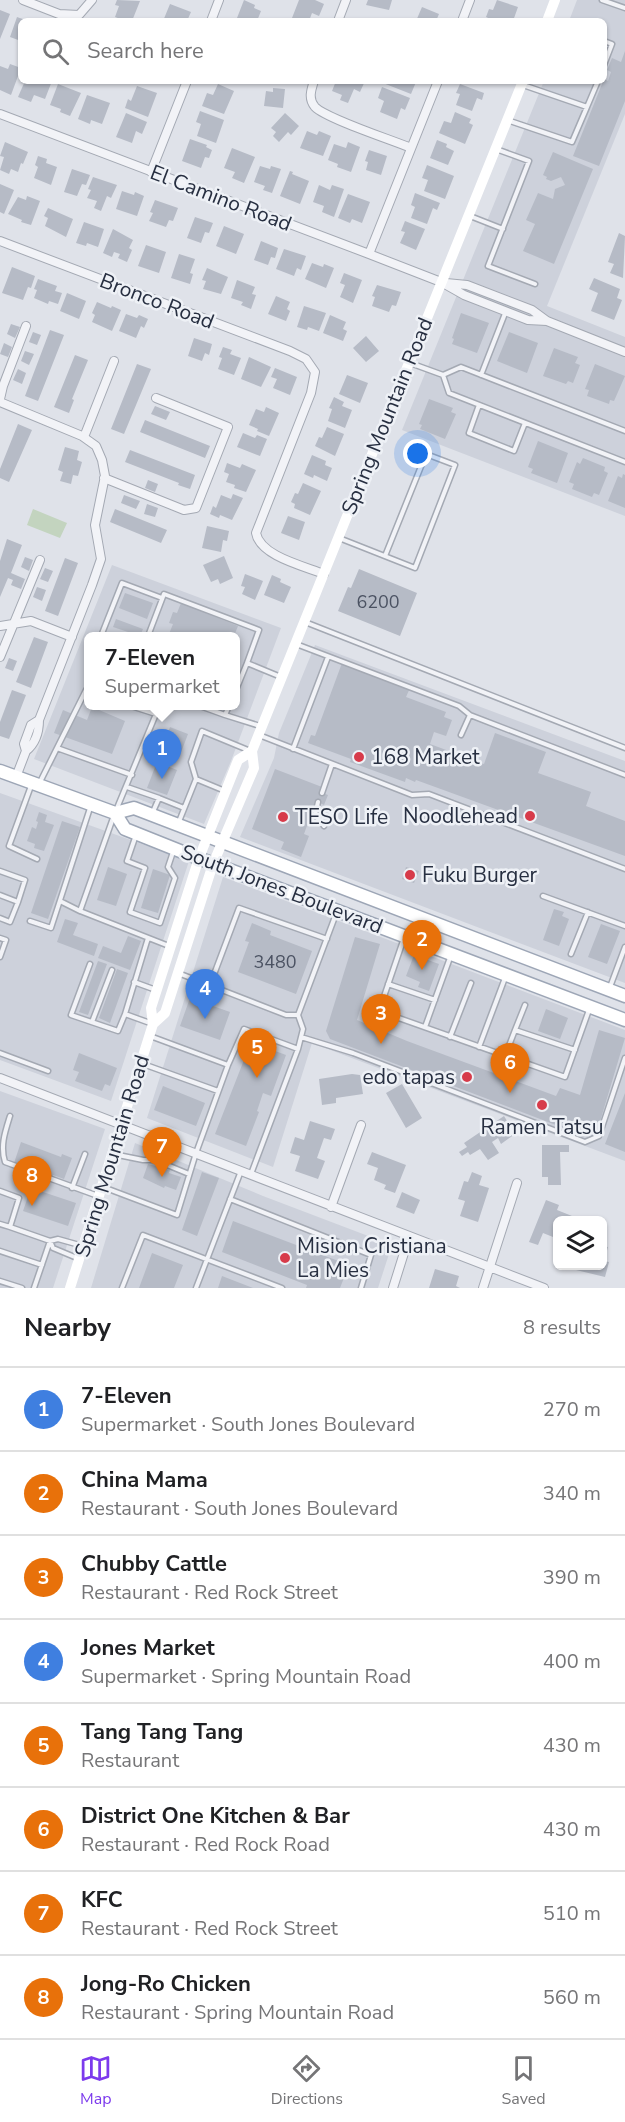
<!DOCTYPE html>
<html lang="en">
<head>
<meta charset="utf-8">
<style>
	:root { --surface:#fff; --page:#f6f6f6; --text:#202124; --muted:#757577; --line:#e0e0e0; --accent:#7c3aed }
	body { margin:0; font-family:"Nunito Sans",sans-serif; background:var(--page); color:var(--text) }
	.controls { position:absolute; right:18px; bottom:18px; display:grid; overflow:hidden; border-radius:9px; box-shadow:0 2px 4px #0004 }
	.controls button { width:54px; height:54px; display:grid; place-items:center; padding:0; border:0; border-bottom:2px solid var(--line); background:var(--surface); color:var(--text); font:30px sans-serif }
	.you { position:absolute; left:418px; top:454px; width:21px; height:21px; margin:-15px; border:4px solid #fff; border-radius:50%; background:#1a73e8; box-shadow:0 0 0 9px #1a73e833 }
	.badge { display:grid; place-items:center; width:39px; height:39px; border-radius:50%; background:var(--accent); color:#fff; font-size:20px; font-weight:700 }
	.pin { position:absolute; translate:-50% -50px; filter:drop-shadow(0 2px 3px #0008) }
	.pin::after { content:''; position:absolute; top:32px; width:21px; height:18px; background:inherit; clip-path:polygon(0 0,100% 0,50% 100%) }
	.popup { position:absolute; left:84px; top:632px; width:156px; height:78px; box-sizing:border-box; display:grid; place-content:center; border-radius:9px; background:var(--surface); filter:drop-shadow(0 2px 4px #0005); font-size:20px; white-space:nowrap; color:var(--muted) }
	.popup b { font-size:22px; color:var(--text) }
	.popup::after { content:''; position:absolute; left:50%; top:100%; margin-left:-12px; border:12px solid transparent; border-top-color:var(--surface) }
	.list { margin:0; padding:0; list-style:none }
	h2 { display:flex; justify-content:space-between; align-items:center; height:78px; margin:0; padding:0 24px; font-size:26px }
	h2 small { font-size:20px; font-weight:400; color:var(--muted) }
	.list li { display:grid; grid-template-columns:39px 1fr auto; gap:18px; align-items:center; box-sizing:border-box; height:84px; padding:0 24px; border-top:2px solid var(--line) }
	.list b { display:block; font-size:22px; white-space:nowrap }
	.list p { margin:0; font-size:20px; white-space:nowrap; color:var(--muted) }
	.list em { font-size:20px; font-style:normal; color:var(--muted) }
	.icon { flex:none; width:33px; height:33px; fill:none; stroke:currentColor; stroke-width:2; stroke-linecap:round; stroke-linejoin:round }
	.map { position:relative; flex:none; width:625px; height:1288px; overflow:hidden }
	.search { position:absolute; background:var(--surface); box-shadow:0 2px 4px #0004; left:18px; right:18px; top:18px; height:66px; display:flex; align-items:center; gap:15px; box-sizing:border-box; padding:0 21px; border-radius:9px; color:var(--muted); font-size:22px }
	.sheet { height:750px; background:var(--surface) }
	nav { display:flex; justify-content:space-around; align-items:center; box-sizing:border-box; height:84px; border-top:2px solid var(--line); background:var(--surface); font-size:16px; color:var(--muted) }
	nav a { display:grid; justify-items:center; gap:3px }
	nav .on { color:var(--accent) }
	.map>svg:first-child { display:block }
	.built { fill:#cdd1db; fill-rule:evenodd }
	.green { fill:#c3d4bf }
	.building { fill:#b6bbc6 }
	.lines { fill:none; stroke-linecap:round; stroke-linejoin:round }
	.service-casing { stroke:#a4a9b3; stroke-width:7 }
	.minor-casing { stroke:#a4a9b3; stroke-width:10 }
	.primary-casing { stroke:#9da6b6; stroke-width:15 }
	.service { stroke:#f2f3f7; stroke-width:4 }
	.minor { stroke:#f2f3f7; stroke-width:8 }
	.secondary { stroke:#fff; stroke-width:10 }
	.primary { stroke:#fff; stroke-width:12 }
	.poi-dot { fill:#d73b4a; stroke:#eef1f6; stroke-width:2 }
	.labels { text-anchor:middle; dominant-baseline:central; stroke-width:5; stroke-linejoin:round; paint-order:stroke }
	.number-label { font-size:18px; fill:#4b5262 }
	.street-label { font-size:21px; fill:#272f41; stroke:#eef1f6 }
	.poi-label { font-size:21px; fill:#272f41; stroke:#eef1f6; text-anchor:start }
</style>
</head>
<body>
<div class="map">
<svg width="625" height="1288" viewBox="0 0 625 1288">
	<rect width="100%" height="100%" fill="#dfe2e9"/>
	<path class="built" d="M577,0H625V114L547,306L625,337V516L402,430L544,81H604V21H569Z
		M112,565L281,628L231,761L204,824L34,759ZM88,636H236V706H88Z
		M315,645L625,761V983L240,837L274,758L279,733Z
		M0,793L189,861L111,1101L0,1060Z
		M223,877L625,1030V1161L312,1043L273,1167L147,1118Z
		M0,1091L105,1129L53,1288H0Z
		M135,1143L263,1196L384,1242L389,1254L378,1288H91Z"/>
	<path class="green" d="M33,509L67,523L60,538L27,525Z"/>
	<path class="building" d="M117,0L140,1L132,21H126L115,17L119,6L115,5Z
		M244,0L255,5L254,8L261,11L257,21H243L237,18Z
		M299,0H315L324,4L319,16L312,13L309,21H299L292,18Z
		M368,0H392L389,10L366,5Z
		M497,0L518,7L513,21H495L486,17L489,9L493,10Z
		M170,4L191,12L187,21H163Z
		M422,7L439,14L436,21H416Z
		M0,10L10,14L0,39Z
		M17,17L28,21H21V41L10,37Z
		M625,51V101L599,166L573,156L604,79L608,81L611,72L607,70L612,58L621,62Z
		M10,64L21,68L11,95L0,90V66L8,69Z
		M25,81H52L45,99L34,95L31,102L18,97Z
		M336,81L356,82L365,81L360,92L354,89L348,103L340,100L342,95L332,91Z
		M384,81H413L416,82L411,94L383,83Z
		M58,84L81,93L70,116L60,112L61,109L50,105Z
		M218,84L234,91L224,114L202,106L207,93L213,95Z
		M460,84L484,93L482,100L477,98L472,111L456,105L460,94L456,93Z
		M137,86L157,93L148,117L125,108L128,99L131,101Z
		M382,87L410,98L405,110L401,108L397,119L380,112L384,101L378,98Z
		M273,88L285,89L283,108L264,106L266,91L273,92Z
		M87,95L110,103L102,124L91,120L90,124L78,119Z
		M200,111L224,120L216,143L197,136L201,124L196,122Z
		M455,112L471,119L469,123L473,125L465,144L439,133L444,121L451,123Z
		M126,113L147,122L142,134L136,131L132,143L116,137Z
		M285,113L299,126L291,135L288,132L279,142L273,136L276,132L271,128Z
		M307,131L317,135L319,131L331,136L323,156L300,148Z
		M190,139L207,145L206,147L212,150L209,158L205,157L201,168L182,161Z
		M437,140L447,144L446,147L454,151L448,165L430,158Z
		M5,142L28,152L23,164L21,163L18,172L11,169L9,174L0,170L4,157L0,156Z
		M348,142L360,147L351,172L337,167L338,164L328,160L334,144L346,148Z
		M232,148L255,157L244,183L232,178L235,172L224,168Z
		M369,150L387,156L381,175L366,170L368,162L365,161Z
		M553,152L593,169L554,264L523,251L535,224L526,220L538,193L553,199L555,189L565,185L561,177L551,181L546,179L547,177L543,175Z
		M38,156L47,159L46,163L57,167L51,185L34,178L38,167L35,165Z
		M427,165L454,176L445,199L424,191L428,180L422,178Z
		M260,166L270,169L271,166L281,169L272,193L263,190L265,186L254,182Z
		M72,169L90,175L86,185L82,184L77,196L64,192Z
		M290,171L293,172L292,174L309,181L300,204L280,196Z
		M93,177L117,185L111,198L107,196L101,211L94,208L97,201L87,198L91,190L88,189Z
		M0,184L14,190L4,214L0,212Z
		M319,185L330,190L332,185L344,189L334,217L322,212L324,206L313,202Z
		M122,191L134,195L135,192L144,196L137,216L116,209Z
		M415,193L440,203L437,210L433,208L427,224L411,218L415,207L411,205Z
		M348,194L370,202L362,223L352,219L350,223L338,218Z
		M27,196L40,201L31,225L21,222L22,220L8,214L18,197L26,200Z
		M155,200L178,208L173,221L169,220L166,227L149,221L153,213L150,212Z
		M48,208L73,219L66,237L45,226L48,218L44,216Z
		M195,217L213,223L209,233L205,232L201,243L187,238Z
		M405,221L425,229L416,250L400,243L405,232L401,231Z
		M84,222L104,229L98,247L87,243L86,246L76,243Z
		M224,226L244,234L236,254L216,246Z
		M113,229L133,240L129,248L132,250L127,262L118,258L120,254L114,252L112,257L103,253Z
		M619,233L625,236L623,278L610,273L614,264L608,262Z
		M261,241L278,248L275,258L271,257L268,265L254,260Z
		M146,245L166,252L159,273L138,266Z
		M284,249L306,256L301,270L297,268L294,276L276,269Z
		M179,254L195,259L190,273L193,274L190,284L171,278Z
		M312,263L323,267L324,264L334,268L326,288L305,279Z
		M12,267L35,276L31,288L28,287L23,300L2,293Z
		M207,268L228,277L221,294L203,289L206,281L202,280Z
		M344,273L362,280L353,303L340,297L345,285L340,283Z
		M594,278L620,289L617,298L622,300L614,320L591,311L598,293L589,289Z
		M38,279L57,286L55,291L62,293L58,304L49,301L48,304L34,298L37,290L34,289Z
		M237,280L255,287L252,294L256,295L251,309L241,305L243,302L231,298Z
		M377,285L401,292L396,306L392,305L389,312L372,306L375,297L372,296Z
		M67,293L86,301L79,319L60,311Z
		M276,296L290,302L287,309L290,311L286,321L268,314Z
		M97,302L111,308L112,306L121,310L112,331L92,322L95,315L92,313Z
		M304,306L326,313L319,331L308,327L307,330L297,327Z
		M461,313L489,323L477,353L452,344L454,339L452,338Z
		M126,314L137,318L139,315L148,319L144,328L141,326L136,338L119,331Z
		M330,315L346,322L343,329L347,331L343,341L323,333Z
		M11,324L20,327L15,338L7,334Z
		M50,330L64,335L38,401L25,396Z
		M33,332L41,335L37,345L29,342Z
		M509,332L538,343L527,373L497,361Z
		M366,336L379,351L366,362L353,348Z
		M194,338L212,344L209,355L205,353L202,361L188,356Z
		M4,343L12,347L8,357L0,354Z
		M223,347L232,350L230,354L241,358L234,375L218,369L222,358L219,357Z
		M554,348L578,357L575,363L580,365L573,383L568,381L566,384L543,376Z
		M25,351L34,354L29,365L21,361Z
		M75,355L88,360L72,399L74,400L69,413L54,407Z
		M249,357L271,367L261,387L241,379Z
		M137,364L151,369L124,434L111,429Z
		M595,364L625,376L614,401L610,400L609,404L587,396L589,390L585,389Z
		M275,368L297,377L290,395L273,388L277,379L271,377Z
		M18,369L26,373L22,384L13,380Z
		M347,375L368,383L360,403L339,394Z
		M334,397L344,402L342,406L352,410L345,428L328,421L332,409L329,408Z
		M429,399L453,408L451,412L456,414L445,439L420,429L422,425L419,424Z
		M155,406L170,412L166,420L151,414Z
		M266,407L279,413L269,436L257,431L258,429L249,425L256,409L264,412Z
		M145,420L210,446L205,458L140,432Z
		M18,424L32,430L9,482L0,478V469Z
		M327,427L344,434L335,456L315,446L319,437L322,438Z
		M243,433L255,438L257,435L267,439L260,456L237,447Z
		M538,441L568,453L557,483L531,473L533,469L528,467Z
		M65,447L79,451L77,460L82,462L78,476L73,475L71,484L60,481L63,472L58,470Z
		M130,450L195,475L190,489L178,485L179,483L125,462Z
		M312,455L326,461L325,465L332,468L327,481L314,475L313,478L304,474Z
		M583,458L605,467L604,471L608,473L599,495L594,493L592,497L572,489L574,484L569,482L577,462L580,464Z
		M227,463L240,468L242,464L256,470L246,492L234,488L235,485L226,482L229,474L224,472Z
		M623,474L625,475V508L608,501L618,476L622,478Z
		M148,480L158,484L155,492L145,488Z
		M303,483L321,491L310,515L294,508L295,504L291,502L295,493L298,494Z
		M233,494L243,498L232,520L220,515L219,518L210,514L213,506L216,508L221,495L231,499Z
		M124,495L140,501L136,509L121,503Z
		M147,504L158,508L155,517L144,514Z
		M115,509L167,530L161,543L110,522Z
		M288,516L305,522L299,540L281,533Z
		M207,526L229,531L227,541L223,540L221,552L202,548Z
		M7,539L22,545L11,573L25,579L21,589L11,585L13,580L8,578L0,597V561Z
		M224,556L233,578L220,584L218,579L211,582L203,565Z
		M25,557L33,560L29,571L21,567Z
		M65,558L78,563L58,616L45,611Z
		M45,568L53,571L48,582L40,579Z
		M359,569L417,593L400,636L338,611L348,587L351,588Z
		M245,574L263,581L255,600L242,594L245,587L241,586Z
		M272,575L281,579L280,582L291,587L284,603L264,595Z
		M37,587L46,590L42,601L33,597Z
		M125,593L153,603L147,619L119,608Z
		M181,603L238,626L234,636H176L169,634L173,624L169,623L173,612L177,613Z
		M116,619L143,629L140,636L113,627Z
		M34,637L48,642L31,688L16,682Z
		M9,658L17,661L13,671L5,668Z
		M342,663L410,688L406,697L446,712L444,717L452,720L446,736L434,732L430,744L484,764L495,733L546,752L538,773L591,792L586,806L625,821V856L416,780L415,782L406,778L405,782L350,762L351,759L308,743L311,735L315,736Z
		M12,690L26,695L9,739L0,736V722Z
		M92,707L125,721L112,754L54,733L63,710L87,720Z
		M170,727L188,734L180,755L162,748Z
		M157,762L177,770L167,795L147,788Z
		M275,769L322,787L320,792L328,795L324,805L316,801L304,834L309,836L301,857L281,849L284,842L252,829Z
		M39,812L47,815L45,822L54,825L44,851L34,848L35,844L27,841L32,827L36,829L38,822L36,821Z
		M62,821L80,827L48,919L31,913Z
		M108,867L127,874L116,906L97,900Z
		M406,867L419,871L414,883L402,879Z
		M153,869L170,875L158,913L141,908Z
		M554,909L564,912L562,916L569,919L559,946L543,940Z
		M65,919L78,923L73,935L98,944L94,956L57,942Z
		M252,923L271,931L270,935L312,951L296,994L238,972L249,942L245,941Z
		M601,924L620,931L607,964L588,957Z
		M128,936L141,941L130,970L98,958L103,946L121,953Z
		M355,937L380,944L357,1020L407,1041L556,1096L560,1088L580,1095L599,1030L625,1038L596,1135L590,1138L330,1039L326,1031Z
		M414,955L439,964L429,991L418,987L420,982L406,976Z
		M98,961L107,964L88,1015L79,1012Z
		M117,969L128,973L110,1023L99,1018Z
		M190,998L230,1012L220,1040L180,1026Z
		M546,1009L568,1018L560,1039L538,1031Z
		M251,1042L286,1055L271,1096L263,1093L257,1111L259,1112L246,1146L215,1134Z
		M79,1053L117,1068L110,1086L105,1084L102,1091L75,1081L79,1072L73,1070Z
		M352,1074L360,1075L363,1094L336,1098V1103L322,1105L319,1079Z
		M402,1084L422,1118L406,1128L386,1093Z
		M163,1086L205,1103L196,1126L154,1110Z
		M625,1093V1152L605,1144Z
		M504,1116L515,1134L501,1144L498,1138L492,1142L499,1153L488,1160L480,1149L470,1155L468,1152L462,1156L459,1152L467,1147L464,1143Z
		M310,1121L335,1129L331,1140L324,1138L317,1158L325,1161L318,1179L295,1171L300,1156L290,1153L295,1137L304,1140Z
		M21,1142L61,1157L62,1154L72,1158L64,1179L53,1175L52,1177L14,1163Z
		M542,1145H569V1152H560L561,1185H548V1177H542Z
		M372,1152L406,1165L395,1193L384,1189L386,1185L374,1180L378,1168L367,1164Z
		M148,1164L170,1170L169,1173L181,1177L176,1190L165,1186L164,1188L143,1178Z
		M202,1172L219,1178L197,1236L182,1230Z
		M472,1172L482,1176L479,1185L489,1188L478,1222L460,1216L465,1201L458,1199L464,1181L468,1182Z
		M31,1188L76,1203L68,1226L23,1211Z
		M402,1192L420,1200L414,1214L396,1207Z
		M546,1200L559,1205L557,1210L572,1216L570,1220H558L553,1237L543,1233L538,1245L529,1242Z
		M233,1221L349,1265L340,1288H306L307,1285L222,1252Z
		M603,1246L608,1247L604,1261L609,1262L605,1277L576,1270L577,1266H603Z
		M152,1253L183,1265L174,1288H139Z
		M435,1269L459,1276L456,1286L460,1288H429Z
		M222,1276L253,1288H218Z"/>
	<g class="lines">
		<g class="service-casing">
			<path id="service" d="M602,0L625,8
				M604,41L612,44L604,65
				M523,85L587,107L598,81
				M510,121L572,142L587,107
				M496,149L529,161L488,266L535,284
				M470,216L503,229
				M410,363L443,375L449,393L625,462
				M443,375L461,367L625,431
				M481,375L506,311
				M479,405L469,433L514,451L525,423
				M339,538L415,568L455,465L426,454L385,556
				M305,622L625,748
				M101,636L122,583L162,598
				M148,636L164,594L259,630L247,663
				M296,644L459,706L470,715
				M236,690L247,663L281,677
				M200,706L225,715
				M229,706L225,715L260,726
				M259,735L412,795L429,794L625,869
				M461,735L470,715L625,775
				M57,748L132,775
				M293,749L328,657
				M196,779L191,762L202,731L248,750
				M39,784L86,690L88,691
				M31,786L9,846L37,859
				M127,787L159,798
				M322,793L332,764
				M318,802L315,815L324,826
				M117,808L156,714L131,706
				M152,814L159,798L184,808
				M113,818L80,911L169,946
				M178,824L196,779L225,791
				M136,835L127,861L145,868L130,912L160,923L175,878L168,867L173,852
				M0,871L25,880L18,902L0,895
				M543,896L625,926
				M60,901L80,911
				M0,918L10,922L18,902
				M30,921L51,928L91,805
				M0,938L6,940L0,957
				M404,938L379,1011L565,1077L589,1010
				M571,954L588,912
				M90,964L71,1015L118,1031L125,1014L150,1023
				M178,973L286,1015H298L336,914
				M134,982L156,990
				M388,984L435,1000
				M210,985L239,908L327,939
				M610,987L625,947
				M125,1014L148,938
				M298,1015L303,1029L298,1049
				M92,1022L112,970
				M425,1027L451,955
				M515,1030L525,1005
				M150,1036L228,1065L244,1029L298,1049L251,1174
				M301,1037L353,1053L585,1142L599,1136L625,1058
				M450,1037L471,983
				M479,1047L505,978
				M0,1053L48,1071
				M505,1056L515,1030L575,1050
				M143,1064L218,1091
				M10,1116C5,1132 0,1146 5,1162L98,1196
				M113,1154L143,1160H155L189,1174
				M103,1187L177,1215L196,1153L228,1065
				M72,1188L85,1154
				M0,1191L19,1198L10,1227L50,1241L34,1288
				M230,1199L371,1255L361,1288
				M0,1224L10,1227
				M0,1251L42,1265
				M77,1258L53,1248L50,1241L58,1239L83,1246
				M0,1281L22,1288
				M122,1288L143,1235L282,1288
				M196,1288L241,1171"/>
		</g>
		<g class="minor-casing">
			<path id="minor" d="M23,0L59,14L79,15L92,0
				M211,21L219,0
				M338,21L346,0
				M462,21L470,0
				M314,81C311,90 308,99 315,107C327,119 392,140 411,148
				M0,114L369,254L441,282L464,295L528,320L547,321
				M151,172L187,81
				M0,241L290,351L306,359L315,372L311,393L256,533C260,556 304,566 324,574
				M369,254L438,81
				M446,283L467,285L532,310L547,321L625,352
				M0,399L3,386L26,326
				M0,402L82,436L96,446L102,460L105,476L95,525L101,559L92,585L39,720C39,733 36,743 26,751
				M84,437L114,361
				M104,478L184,510L196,508L228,427L156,398
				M0,626L31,621L72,637
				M0,657L40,560
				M16,777L26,751L24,744L31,725L39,720
				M0,1078L544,1288
				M331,1207L361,1125
				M393,1288L409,1237
				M483,1288L517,1183"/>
		</g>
		<g class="primary-casing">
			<path id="primary" d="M0,771L115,813L125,829L185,853L625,1020
				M115,813L134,808L625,996"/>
		</g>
		<use href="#service" class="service"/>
		<use href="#minor" class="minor"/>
		<path class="secondary" d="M547,21L555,0
			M153,1024L165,1013L213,864L254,768L252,751L523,81
			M70,1288L153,1024L151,1008L199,858L238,760L252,751"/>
		<use href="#primary" class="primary"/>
	</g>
	<g class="poi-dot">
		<circle cx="359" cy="757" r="6"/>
		<circle cx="530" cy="816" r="6"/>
		<circle cx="283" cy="817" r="6"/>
		<circle cx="410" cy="875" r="6"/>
		<circle cx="467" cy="1077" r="6"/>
		<circle cx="542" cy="1105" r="6"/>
		<circle cx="285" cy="1258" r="6"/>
	</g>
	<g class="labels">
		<g class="number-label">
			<text x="378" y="602">6200</text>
			<text x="275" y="962">3480</text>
		</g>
		<g class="street-label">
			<text transform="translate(221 198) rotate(21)">El Camino Road</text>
			<text transform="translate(157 301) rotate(21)">Bronco Road</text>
			<text transform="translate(387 416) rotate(-68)">Spring Mountain Road</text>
			<text transform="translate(282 889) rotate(21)">South Jones Boulevard</text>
			<text transform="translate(112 1156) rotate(-73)">Spring Mountain Road</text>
		</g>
		<g class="poi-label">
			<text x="371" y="757">168 Market</text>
			<text x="518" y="816" text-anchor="end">Noodlehead</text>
			<text x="295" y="817">TESO Life</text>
			<text x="422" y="875">Fuku Burger</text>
			<text x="455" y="1077" text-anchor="end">edo tapas</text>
			<text x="542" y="1127" text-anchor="middle">Ramen Tatsu</text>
			<text x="297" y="1246">Mision Cristiana<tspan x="297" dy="24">La Mies</tspan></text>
		</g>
	</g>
</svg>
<div class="controls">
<button><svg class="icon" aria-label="layers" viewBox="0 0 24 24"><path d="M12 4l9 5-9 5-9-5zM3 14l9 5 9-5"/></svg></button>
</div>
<div class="you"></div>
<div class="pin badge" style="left:162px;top:779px;background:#3f7fe0">1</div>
<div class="popup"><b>7-Eleven</b>Supermarket</div>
<div class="pin badge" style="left:422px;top:970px;background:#e8710a">2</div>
<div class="pin badge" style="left:381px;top:1044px;background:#e8710a">3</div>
<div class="pin badge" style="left:205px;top:1019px;background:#3f7fe0">4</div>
<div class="pin badge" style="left:257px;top:1078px;background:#e8710a">5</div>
<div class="pin badge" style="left:510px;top:1093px;background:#e8710a">6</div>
<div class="pin badge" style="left:162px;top:1177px;background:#e8710a">7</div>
<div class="pin badge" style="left:32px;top:1206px;background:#e8710a">8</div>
<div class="search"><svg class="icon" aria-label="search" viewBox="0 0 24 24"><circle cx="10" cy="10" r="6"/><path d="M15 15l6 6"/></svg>Search here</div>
</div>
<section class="sheet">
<h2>Nearby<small>8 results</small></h2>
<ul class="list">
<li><span class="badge" style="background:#3f7fe0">1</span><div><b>7-Eleven</b><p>Supermarket · South Jones Boulevard</p></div><em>270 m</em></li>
<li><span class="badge" style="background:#e8710a">2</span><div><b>China Mama</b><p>Restaurant · South Jones Boulevard</p></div><em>340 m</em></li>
<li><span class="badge" style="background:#e8710a">3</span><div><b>Chubby Cattle</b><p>Restaurant · Red Rock Street</p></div><em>390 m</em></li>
<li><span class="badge" style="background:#3f7fe0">4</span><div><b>Jones Market</b><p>Supermarket · Spring Mountain Road</p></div><em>400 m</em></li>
<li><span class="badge" style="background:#e8710a">5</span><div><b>Tang Tang Tang</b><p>Restaurant</p></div><em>430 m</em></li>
<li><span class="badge" style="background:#e8710a">6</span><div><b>District One Kitchen &amp; Bar</b><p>Restaurant · Red Rock Road</p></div><em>430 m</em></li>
<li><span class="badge" style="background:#e8710a">7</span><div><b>KFC</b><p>Restaurant · Red Rock Street</p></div><em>510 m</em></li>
<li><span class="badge" style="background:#e8710a">8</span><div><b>Jong-Ro Chicken</b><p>Restaurant · Spring Mountain Road</p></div><em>560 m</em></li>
</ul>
</section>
<nav>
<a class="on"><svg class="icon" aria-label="map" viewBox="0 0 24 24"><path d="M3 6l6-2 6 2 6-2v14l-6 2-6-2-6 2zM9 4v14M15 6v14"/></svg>Map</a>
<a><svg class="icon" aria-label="directions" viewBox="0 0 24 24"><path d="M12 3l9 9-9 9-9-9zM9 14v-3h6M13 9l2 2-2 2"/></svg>Directions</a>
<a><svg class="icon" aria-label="saved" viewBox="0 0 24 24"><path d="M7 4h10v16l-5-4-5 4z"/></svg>Saved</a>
</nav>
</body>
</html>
